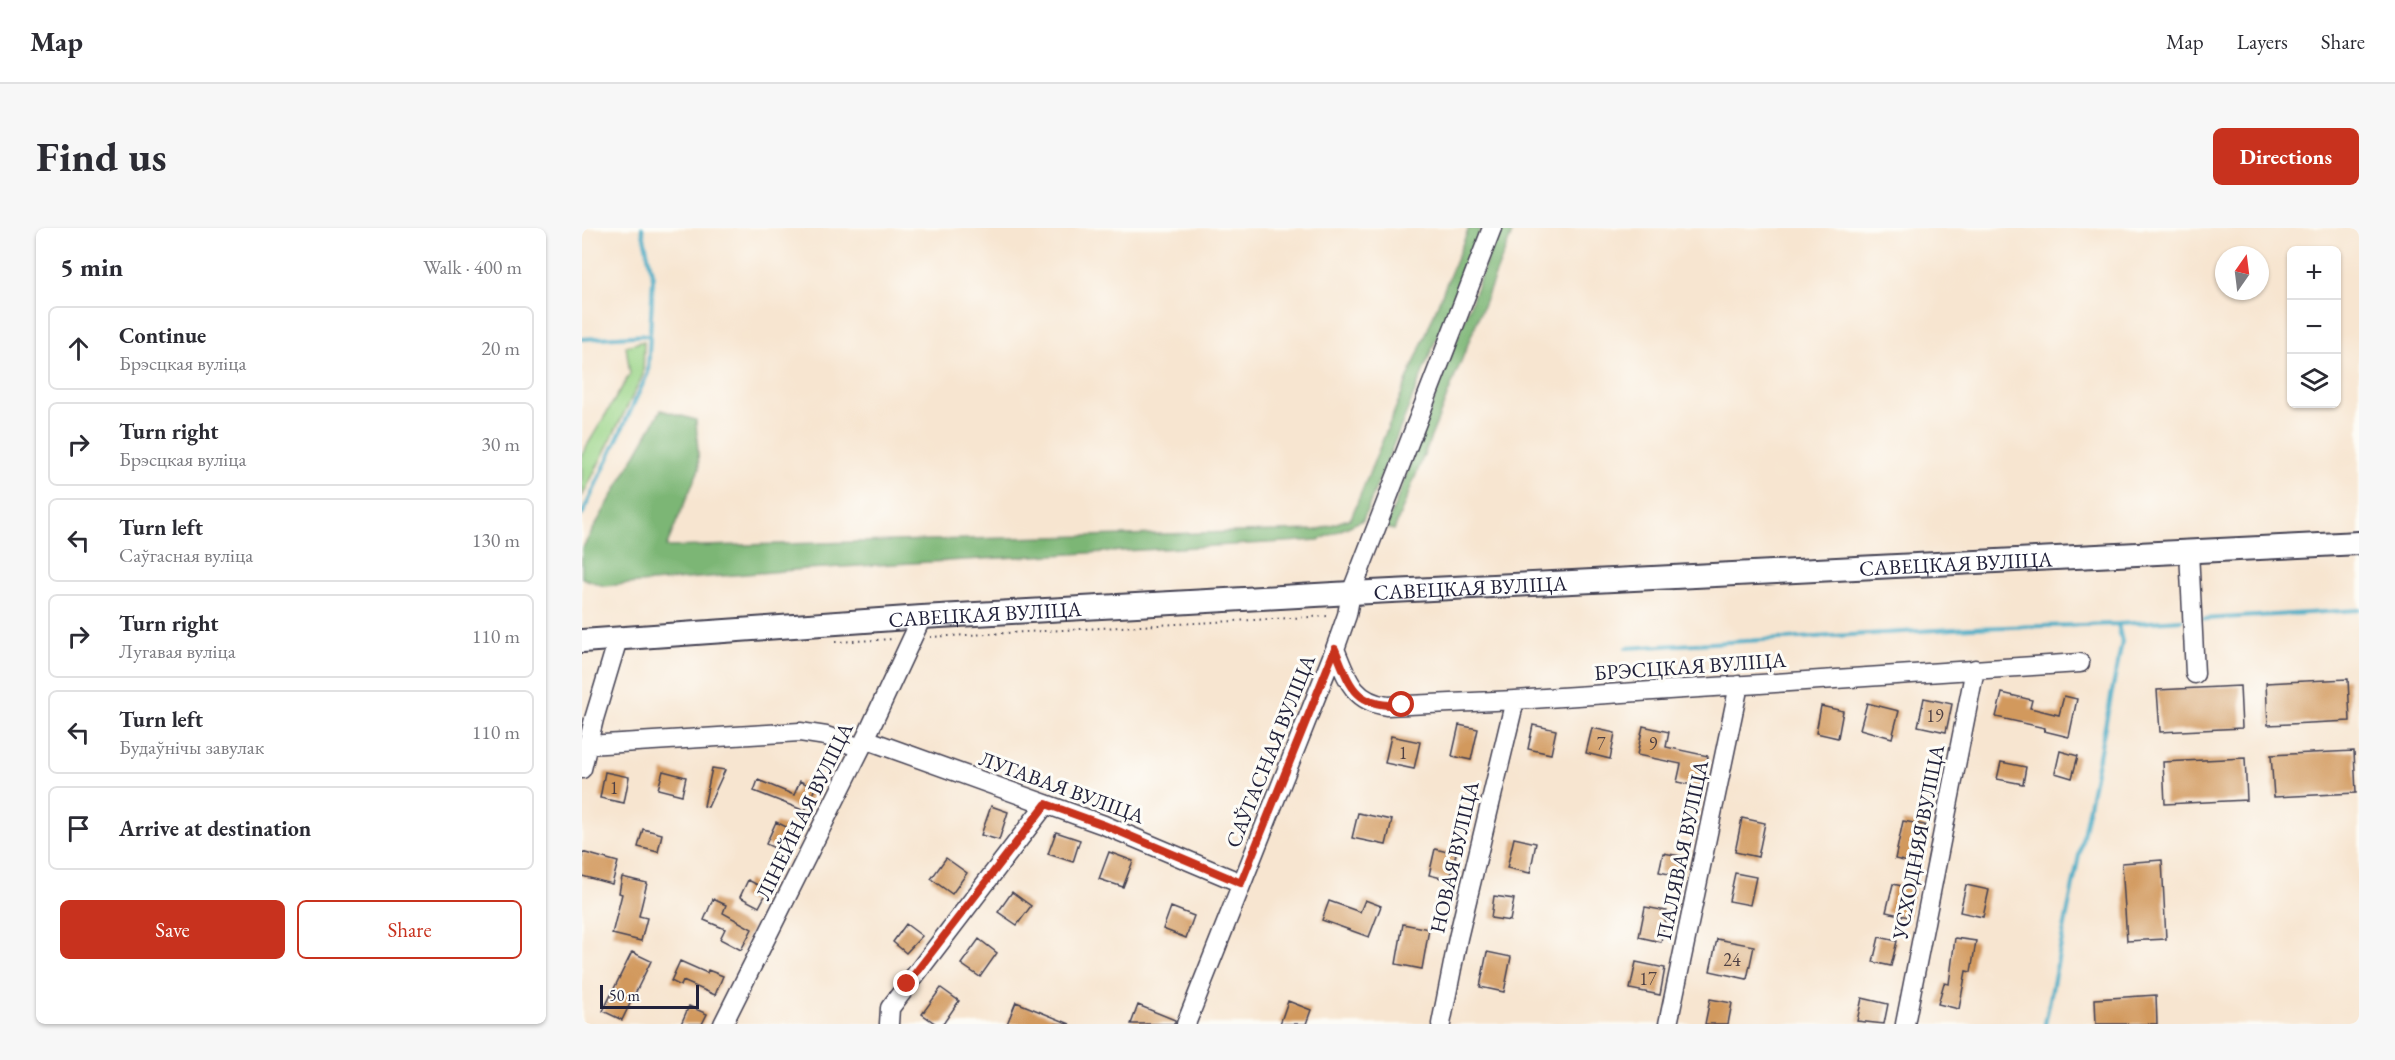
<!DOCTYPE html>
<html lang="en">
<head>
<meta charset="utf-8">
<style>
	:root { --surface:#fff; --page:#f7f7f7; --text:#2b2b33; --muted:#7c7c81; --line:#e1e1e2; --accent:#c8321e }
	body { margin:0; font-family:"EB Garamond",serif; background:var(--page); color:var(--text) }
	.controls { position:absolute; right:18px; top:18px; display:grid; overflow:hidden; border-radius:9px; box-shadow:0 2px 4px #0004 }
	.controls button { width:54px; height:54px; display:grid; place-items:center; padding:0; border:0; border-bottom:2px solid var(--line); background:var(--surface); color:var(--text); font:30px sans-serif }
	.compass { position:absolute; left:1633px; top:18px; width:54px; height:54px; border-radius:50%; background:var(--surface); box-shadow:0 2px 4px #0004; rotate:14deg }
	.scale { position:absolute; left:18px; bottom:15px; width:99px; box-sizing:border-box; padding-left:6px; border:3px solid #22223b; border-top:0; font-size:16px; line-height:21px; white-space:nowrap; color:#22223b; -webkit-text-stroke:4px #fdfcf7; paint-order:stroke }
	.stop { position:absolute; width:18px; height:18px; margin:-14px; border:4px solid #c8321e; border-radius:50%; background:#fff }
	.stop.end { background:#c8321e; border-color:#fff; box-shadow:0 2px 6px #0008 }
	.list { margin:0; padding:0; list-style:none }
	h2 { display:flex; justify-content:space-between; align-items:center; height:78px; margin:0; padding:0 24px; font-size:26px }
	h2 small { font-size:20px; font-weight:400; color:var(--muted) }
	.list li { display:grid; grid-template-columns:39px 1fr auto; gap:18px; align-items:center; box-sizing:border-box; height:84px; margin:0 12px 12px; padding:0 12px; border:2px solid var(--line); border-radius:9px }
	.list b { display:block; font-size:22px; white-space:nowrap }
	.list p { margin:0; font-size:20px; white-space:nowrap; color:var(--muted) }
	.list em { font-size:20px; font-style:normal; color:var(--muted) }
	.actions { display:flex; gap:12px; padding:18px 24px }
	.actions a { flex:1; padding:14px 0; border:2px solid var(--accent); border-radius:9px; text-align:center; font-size:21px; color:var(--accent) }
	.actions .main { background:var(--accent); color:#fff }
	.icon { flex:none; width:33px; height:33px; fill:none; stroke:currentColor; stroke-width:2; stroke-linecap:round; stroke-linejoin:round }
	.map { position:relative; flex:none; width:1777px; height:796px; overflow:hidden; border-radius:9px }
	header { display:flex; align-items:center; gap:36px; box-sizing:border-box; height:84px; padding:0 30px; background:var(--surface); border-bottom:2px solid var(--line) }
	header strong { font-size:28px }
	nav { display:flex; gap:33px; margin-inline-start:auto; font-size:21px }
	.intro { display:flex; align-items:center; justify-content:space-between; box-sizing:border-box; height:144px; padding:0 36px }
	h1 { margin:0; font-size:42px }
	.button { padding:15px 27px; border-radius:9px; background:var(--accent); color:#fff; font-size:21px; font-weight:700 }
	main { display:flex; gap:36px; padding:0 36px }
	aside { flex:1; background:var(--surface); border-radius:9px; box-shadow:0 2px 4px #0004 }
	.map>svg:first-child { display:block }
	.green { fill:#9ad487; stroke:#5e7b61; stroke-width:1.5 }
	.forest { fill:#7bb674; stroke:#4e6c58; stroke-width:1.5 }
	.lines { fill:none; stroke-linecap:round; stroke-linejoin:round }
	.stream { stroke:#45aac4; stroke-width:4 }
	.building { fill:#d2995d }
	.minor-casing { stroke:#423f51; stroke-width:21 }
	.major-casing { stroke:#423f51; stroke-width:26 }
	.path { stroke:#423f51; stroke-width:2; stroke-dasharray:1.5 4.5; stroke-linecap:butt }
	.minor { stroke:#fff; stroke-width:18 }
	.major { stroke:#fff; stroke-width:22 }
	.route { stroke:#c8321e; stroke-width:8 }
	.labels { text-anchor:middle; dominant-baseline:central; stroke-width:6; stroke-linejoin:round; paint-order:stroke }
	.number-label { font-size:18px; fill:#4e4044 }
	.street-label { font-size:21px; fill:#22223b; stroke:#fdfcf7 }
</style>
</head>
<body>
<header>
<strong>Map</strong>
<nav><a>Map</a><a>Layers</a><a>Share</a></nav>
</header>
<div class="intro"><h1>Find us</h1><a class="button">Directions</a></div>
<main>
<aside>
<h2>5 min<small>Walk · 400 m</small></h2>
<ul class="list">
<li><svg class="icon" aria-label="ahead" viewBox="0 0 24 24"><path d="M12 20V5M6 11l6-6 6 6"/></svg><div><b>Continue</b><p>Брэсцкая вуліца</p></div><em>20 m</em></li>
<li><svg class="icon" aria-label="right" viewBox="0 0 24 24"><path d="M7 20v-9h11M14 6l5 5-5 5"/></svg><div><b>Turn right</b><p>Брэсцкая вуліца</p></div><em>30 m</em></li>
<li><svg class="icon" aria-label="left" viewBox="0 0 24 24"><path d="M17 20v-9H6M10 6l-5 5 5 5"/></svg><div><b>Turn left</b><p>Саўгасная вуліца</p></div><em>130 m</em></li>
<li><svg class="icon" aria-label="right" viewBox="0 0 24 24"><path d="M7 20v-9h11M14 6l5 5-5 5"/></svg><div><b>Turn right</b><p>Лугавая вуліца</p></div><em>110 m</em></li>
<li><svg class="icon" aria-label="left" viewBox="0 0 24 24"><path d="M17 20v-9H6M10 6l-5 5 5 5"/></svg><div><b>Turn left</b><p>Будаўнічы завулак</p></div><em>110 m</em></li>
<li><svg class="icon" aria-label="arrive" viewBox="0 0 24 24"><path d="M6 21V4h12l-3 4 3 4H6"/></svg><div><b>Arrive at destination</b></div></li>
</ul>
<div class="actions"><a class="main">Save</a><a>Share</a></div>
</aside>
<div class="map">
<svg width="1777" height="796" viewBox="0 0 1777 796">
	<rect width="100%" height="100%" fill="#fdfcf7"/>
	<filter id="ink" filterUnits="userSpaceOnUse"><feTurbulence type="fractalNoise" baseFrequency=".0167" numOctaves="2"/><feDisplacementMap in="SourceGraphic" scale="12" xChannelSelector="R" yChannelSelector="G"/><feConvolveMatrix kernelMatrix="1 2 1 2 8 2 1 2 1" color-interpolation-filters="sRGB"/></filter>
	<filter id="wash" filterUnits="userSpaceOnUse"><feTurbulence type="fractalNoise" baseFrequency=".008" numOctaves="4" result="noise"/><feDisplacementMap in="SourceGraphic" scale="24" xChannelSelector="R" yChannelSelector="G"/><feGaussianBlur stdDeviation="1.35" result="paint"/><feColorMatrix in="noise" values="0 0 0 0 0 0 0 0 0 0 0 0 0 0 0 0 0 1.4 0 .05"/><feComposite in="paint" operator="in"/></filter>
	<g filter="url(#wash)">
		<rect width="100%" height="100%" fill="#f7e5d0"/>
		<path class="green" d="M62,113L61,147L0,269V226L48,146L44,118Z"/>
		<path class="forest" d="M887,0H899L781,292L737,312L224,341L22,358L0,350V321L79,182L114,192L117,241L84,319L735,302L769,290Z
			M917,0H932L812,302L804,300Z"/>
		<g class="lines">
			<path class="stream" d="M0,111L67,107
				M0,287L66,145L71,50L60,0
				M1622,391L1777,382
				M1536,396L1600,392
				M1044,420L1389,400L1536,396L1540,414L1463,796"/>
		</g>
		<g id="blocks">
			<path class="building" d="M1766,451L1768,493L1686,497L1684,455Z
				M1658,458L1660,500L1578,504L1575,462Z
				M1420,465L1450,472L1448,480L1477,487L1482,468L1495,471L1487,509L1462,503L1463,500L1414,489Z
				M1342,470L1370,476L1364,504L1336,498Z
				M1285,475L1317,483L1310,510L1278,501Z
				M1239,478L1261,483L1256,510L1234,505Z
				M877,497L896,501L889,532L870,528Z
				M951,497L974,502L969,526L946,521Z
				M1061,498L1087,504L1084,519L1126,528L1120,559L1095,554L1099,536L1055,527Z
				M1010,500L1033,505L1028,531L1004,525Z
				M809,508L838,514L832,541L803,535Z
				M1478,523L1496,528L1490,550L1473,545Z
				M1772,523L1774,565L1692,569L1689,527Z
				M1663,530L1665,572L1583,576L1581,534Z
				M1419,534L1444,539L1441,556L1415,551Z
				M130,540L143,542L126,579L122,578Z
				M81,543L104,549L100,567L76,561Z
				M23,544L47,549L42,575L18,570Z
				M176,552L212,567L218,553L233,560L223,583L172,563Z
				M409,578L426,584L417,612L399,607Z
				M776,585L810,592L804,617L770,610Z
				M1160,590L1183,595L1176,629L1153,624Z
				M1321,593L1343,597L1335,636L1313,631Z
				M194,594L213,603L203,625L184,616Z
				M61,601L80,606L76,624L56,619Z
				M474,604L498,612L491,634L466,626Z
				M932,610L954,615L948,645L925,640Z
				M853,621L874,626L868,652L847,647Z
				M0,624L36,634L30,656L0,648Z
				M527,624L551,633L541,659L517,651Z
				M1081,625L1105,629L1102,649L1077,644Z
				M364,630L385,645L370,666L349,651Z
				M1580,632L1584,711L1545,713L1540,635Z
				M1153,645L1174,649L1168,677L1147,673Z
				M40,649L65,655L57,688L65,690L59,713L30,706L40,666L37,665Z
				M166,652L186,662L177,679L158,669Z
				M1311,656L1333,661L1327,689L1304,684Z
				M1384,657L1407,662L1401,689L1378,684Z
				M430,664L449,678L435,697L416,684Z
				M912,668L932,671L928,693L909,690Z
				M131,671L144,677L141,685L170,701L159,722L138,711L143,701L122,692Z
				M783,672L799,678L787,709L740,692L747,673L778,684Z
				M589,679L612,688L604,710L581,701Z
				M1063,679L1085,683L1079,714L1057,709Z
				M324,696L340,708L324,725L311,714Z
				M821,696L847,701L840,741L814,736Z
				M1297,709L1315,713L1309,738L1291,734Z
				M1373,710L1394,713L1389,744L1384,743L1377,781L1356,776L1362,755L1367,756Z
				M397,711L415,725L398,749L379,736Z
				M1135,711L1172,718L1165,751L1128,743Z
				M50,724L69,733L40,792L21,783Z
				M905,724L929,729L922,764L898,759Z
				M98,733L125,745L126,742L141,748L133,767L101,753L99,758L89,753Z
				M1054,734L1083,740L1078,767L1048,761Z
				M359,760L377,773L361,796H354L340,786Z
				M1574,767L1575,796H1514L1513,771Z
				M1280,770L1306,776L1302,796L1275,793Z
				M1128,771L1150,775L1146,796H1123Z
				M706,773L729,782L724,796H698Z
				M434,774L488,796H425Z
				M556,777L593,792V796H549Z
				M107,778L125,786L120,796H99Z"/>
		</g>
	</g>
	<g filter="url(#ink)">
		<use href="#blocks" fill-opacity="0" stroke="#423f51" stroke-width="1.5"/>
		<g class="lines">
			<g class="minor-casing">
				<path id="minor" d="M1607,323L1613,446
					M753,421C765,450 770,473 805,478L933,472L1498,435
					M283,511L522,597L659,655
					M6,517L218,504L244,508L279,520
					M0,541L12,491L36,411
					M141,796L279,520L340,389
					M307,796L308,780L464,576
					M604,796L753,421L765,387L769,365L910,0
					M859,796L876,710L933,472
					M1086,796L1157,457
					M1323,796L1393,441"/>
			</g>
			<g class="major-casing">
				<g id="major">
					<path id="s1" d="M0,413L340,389L769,365L1777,315"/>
				</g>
			</g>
			<path class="path" d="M348,409L747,388
				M253,414L313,411"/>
			<use href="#minor" class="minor"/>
			<use href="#major" class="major"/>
		</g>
	</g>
	<g class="lines" filter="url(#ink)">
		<path class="route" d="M325,756L464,576L522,597L659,655L753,421C768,458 773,480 820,477"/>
	</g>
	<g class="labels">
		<g class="number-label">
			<text x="1353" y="487">19</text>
			<text x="1019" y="515">7</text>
			<text x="1071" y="515">9</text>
			<text x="821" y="524">1</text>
			<text x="32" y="559">1</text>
			<text x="1150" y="731">24</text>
			<text x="1066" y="750">17</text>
		</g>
		<g class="street-label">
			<text stroke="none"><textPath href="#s1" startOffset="1376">САВЕЦКАЯ ВУЛІЦА</textPath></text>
			<text stroke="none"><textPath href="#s1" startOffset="890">САВЕЦКАЯ ВУЛІЦА</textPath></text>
			<text stroke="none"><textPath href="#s1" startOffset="404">САВЕЦКАЯ ВУЛІЦА</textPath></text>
			<text transform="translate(1108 438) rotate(-4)">БРЭСЦКАЯ ВУЛІЦА</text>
			<text transform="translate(688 523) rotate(-68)">САЎГАСНАЯ ВУЛІЦА</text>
			<text transform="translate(480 559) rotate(20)">ЛУГАВАЯ ВУЛІЦА</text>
			<text transform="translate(222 583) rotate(-64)">ЛІНЕЙНАЯ ВУЛІЦА</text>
			<text transform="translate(1336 614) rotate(-79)">УСХОДНЯЯ ВУЛІЦА</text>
			<text transform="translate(1100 622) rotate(-78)">ПАЛЯВАЯ ВУЛІЦА</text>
			<text transform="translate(872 629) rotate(-77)">НОВАЯ ВУЛІЦА</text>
		</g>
	</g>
</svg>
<div class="controls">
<button>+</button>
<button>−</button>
<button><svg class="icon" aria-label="layers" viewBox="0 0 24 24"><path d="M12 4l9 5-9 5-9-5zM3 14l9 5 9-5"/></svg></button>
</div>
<svg class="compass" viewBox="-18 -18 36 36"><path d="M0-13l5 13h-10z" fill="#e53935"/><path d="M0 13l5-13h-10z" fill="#7c7c81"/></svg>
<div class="scale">50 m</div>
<div class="stop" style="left:820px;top:477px"></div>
<div class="stop end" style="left:325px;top:756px"></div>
</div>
</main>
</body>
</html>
